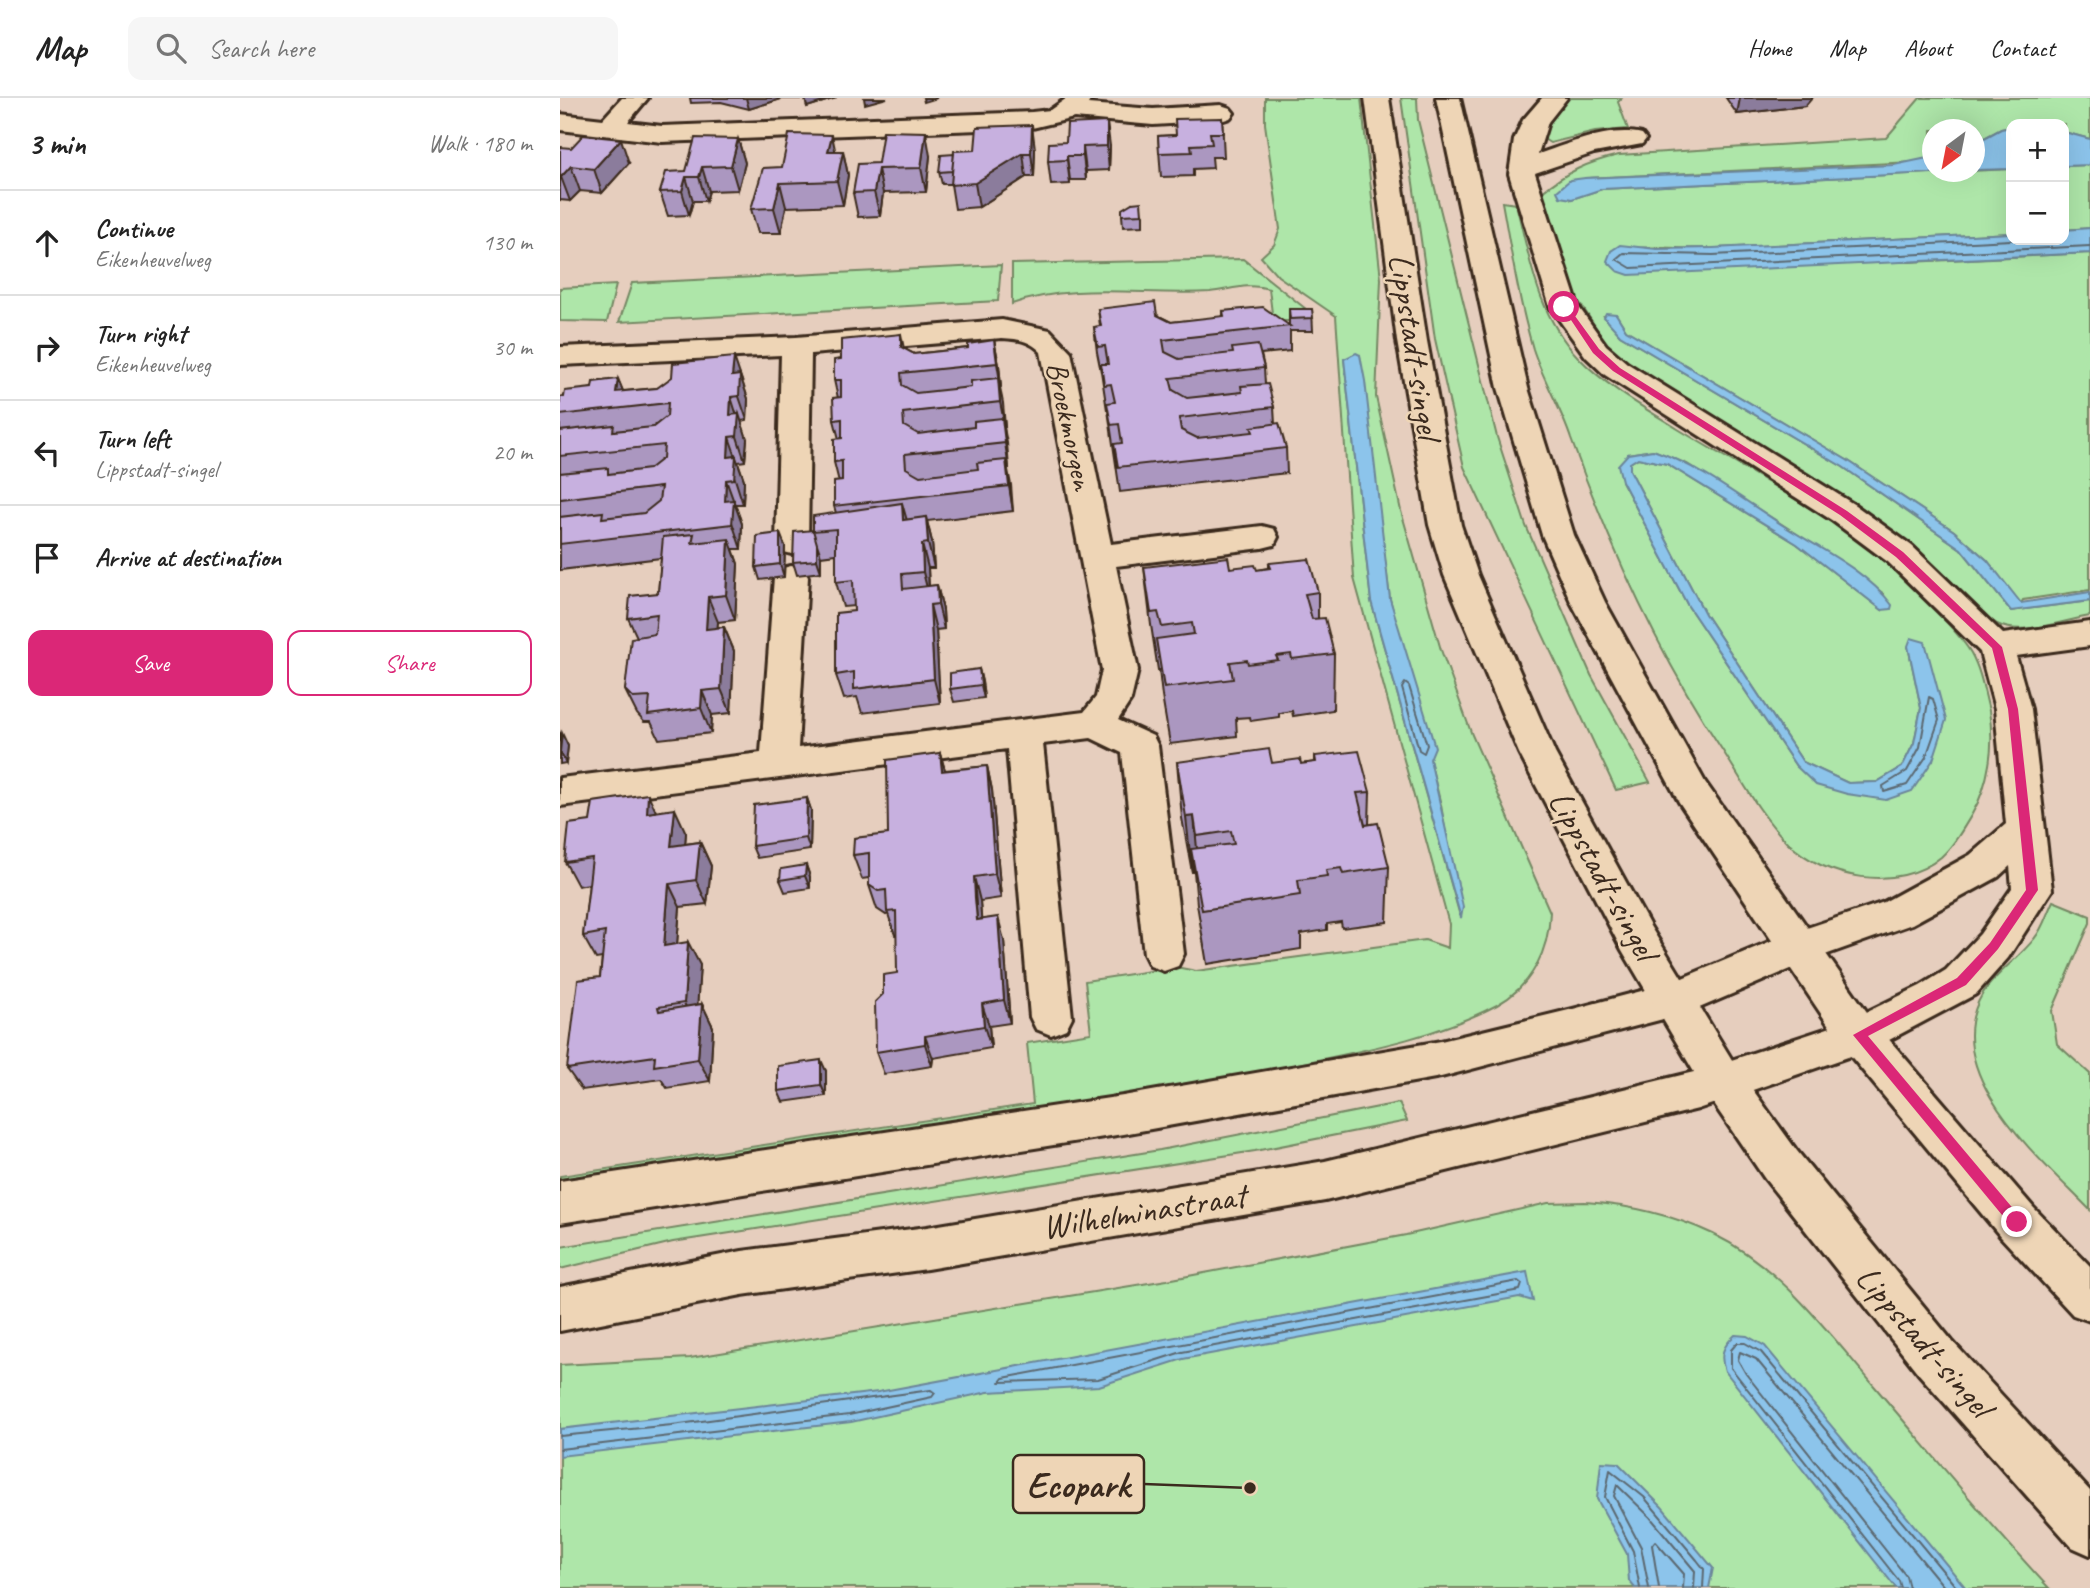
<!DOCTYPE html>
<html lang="en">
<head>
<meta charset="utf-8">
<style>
	:root { --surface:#fff; --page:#f6f6f6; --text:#222; --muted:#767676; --line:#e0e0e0; --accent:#db2777 }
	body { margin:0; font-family:Caveat,sans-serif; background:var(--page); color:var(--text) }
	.controls { position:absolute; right:21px; top:21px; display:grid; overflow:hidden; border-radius:14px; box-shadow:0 7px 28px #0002 }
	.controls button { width:63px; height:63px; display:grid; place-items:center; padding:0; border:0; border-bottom:2px solid var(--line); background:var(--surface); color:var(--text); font:35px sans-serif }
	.compass { position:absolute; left:1362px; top:21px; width:63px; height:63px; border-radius:50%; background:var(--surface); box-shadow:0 7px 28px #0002; rotate:212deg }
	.stop { position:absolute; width:21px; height:21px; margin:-16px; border:5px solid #db2777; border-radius:50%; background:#fff }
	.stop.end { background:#db2777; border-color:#fff; box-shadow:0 2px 7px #0008 }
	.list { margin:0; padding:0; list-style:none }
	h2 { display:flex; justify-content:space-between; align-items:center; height:91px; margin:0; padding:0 28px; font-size:30px }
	h2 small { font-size:23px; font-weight:400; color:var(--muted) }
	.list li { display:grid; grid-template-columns:46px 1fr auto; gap:21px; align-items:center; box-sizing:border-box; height:105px; padding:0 28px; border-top:2px solid var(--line) }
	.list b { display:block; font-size:26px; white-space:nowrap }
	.list p { margin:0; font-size:23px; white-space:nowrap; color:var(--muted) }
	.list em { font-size:23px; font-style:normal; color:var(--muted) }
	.actions { display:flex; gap:14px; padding:21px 28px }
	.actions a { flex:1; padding:16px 0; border:2px solid var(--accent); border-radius:14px; text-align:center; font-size:24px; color:var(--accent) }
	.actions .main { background:var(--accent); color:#fff }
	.icon { flex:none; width:38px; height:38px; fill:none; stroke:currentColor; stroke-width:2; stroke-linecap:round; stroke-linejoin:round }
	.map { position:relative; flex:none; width:1530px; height:1490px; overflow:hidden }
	header { display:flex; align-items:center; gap:42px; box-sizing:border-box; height:98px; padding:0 35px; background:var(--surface); border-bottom:2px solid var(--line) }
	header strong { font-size:33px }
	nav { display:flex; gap:38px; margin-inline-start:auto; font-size:24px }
	.search { width:490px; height:63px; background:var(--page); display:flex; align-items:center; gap:18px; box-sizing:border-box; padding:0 24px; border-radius:14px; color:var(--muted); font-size:26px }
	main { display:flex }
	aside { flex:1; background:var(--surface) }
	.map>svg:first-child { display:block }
	.green { fill:#aee6a9; stroke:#748864; stroke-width:2; fill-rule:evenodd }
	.water { fill:#8cc4eb; stroke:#6c8699; stroke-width:2 }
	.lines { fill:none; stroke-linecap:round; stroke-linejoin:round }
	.shore { stroke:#5b6870; stroke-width:2 }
	.minor-casing { stroke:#3b2a1e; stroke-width:6 }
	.major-casing { stroke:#3b2a1e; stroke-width:6 }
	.minor { fill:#eed5b6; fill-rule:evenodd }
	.major { fill:#eed5b6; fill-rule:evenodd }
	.wall { fill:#ab97c0; stroke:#3b2a1e; stroke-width:2 }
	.shaded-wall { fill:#8b7b9c; stroke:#3b2a1e; stroke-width:2 }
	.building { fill:#c7b0df; stroke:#3b2a1e; stroke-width:2 }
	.route { fill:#db2777 }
	.labels { text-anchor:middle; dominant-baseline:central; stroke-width:5; stroke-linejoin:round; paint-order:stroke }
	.far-street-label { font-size:30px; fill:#3b2a1e; stroke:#eed5b6 }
	.street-label { font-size:35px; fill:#3b2a1e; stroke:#eed5b6 }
	.leader { fill:none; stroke:#3b2a1e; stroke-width:2.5 }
	.callout-dot { fill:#3b2a1e; stroke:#eed5b6; stroke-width:2.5 }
	.callout { fill:#eed5b6; stroke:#3b2a1e; stroke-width:2.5 }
	.callout-label { font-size:37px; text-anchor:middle; font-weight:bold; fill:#3b2a1e }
</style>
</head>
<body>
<header>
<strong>Map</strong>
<div class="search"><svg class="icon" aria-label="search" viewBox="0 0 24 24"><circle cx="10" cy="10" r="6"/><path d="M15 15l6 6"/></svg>Search here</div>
<nav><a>Home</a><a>Map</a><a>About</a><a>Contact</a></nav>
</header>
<main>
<aside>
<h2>3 min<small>Walk · 180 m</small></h2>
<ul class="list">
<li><svg class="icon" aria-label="ahead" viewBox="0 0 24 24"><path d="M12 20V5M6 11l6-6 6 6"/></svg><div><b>Continue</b><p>Eikenheuvelweg</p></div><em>130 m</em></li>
<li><svg class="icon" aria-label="right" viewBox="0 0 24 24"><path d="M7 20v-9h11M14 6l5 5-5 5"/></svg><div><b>Turn right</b><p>Eikenheuvelweg</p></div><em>30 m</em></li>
<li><svg class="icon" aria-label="left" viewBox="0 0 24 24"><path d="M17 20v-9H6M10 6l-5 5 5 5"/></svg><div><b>Turn left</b><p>Lippstadt-singel</p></div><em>20 m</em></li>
<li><svg class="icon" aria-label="arrive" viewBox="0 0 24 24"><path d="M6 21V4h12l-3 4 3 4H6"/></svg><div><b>Arrive at destination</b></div></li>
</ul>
<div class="actions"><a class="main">Save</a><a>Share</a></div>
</aside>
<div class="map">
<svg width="1530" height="1490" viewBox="0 0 1530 1490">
	<rect width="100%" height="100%" fill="#e6cebe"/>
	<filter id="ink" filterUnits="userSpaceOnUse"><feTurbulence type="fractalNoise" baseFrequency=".0143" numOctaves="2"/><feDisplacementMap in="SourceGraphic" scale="14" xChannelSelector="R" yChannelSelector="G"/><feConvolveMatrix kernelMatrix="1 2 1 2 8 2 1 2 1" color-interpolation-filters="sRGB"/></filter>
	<g filter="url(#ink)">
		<path class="green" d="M705,0H801L821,181L816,299L841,413L881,552L912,637L990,814C989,852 972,888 937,907C867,944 782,956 705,973C602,996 498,1011 393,1028C262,1048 131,1068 0,1089V1078L473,1006L467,945L531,935L525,883L616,869L636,873L865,842L888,850L889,826L794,480L776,218L718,178L701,159L714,147L720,131L705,26ZM800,257L830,501L881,707L900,818L811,503L784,261Z
			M841,0H857L858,22L937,339L966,428L1031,577L1090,684L1056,692L904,369L875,241Z
			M1006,0H1062L1058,4L1068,31L1035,34L990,45L979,38L995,9Z
			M1360,0H1530V41L1504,34V26H1451V29L1441,31L1415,45L1414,32H1372V59L1354,64L1025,80L1012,101L1042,91L1451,71V135C1353,140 1255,145 1157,150C1122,152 1086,146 1051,153L1350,164L1530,155V492L1463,502L1461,506L1427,462L1394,433L1287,362L1066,232L1056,216L1044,218L1060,237L1283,369L1401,451L1451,513L1530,503V518C1504,522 1462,539 1437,526L1073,271L1046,245L1016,199L981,95C1006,74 1028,64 1059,57L1326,40Z
			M1530,67V130L1504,132V68Z
			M942,104L956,106C970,161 977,216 1018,259C1047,289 1083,309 1118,331C1208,386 1306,434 1377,514C1388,526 1402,540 1411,555C1421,573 1424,593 1429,613C1435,646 1429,687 1412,716C1403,731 1394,747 1381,759C1338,795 1264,781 1227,744C1200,717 1182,682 1161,650C1097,554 1050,449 1011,341C1001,310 983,282 973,251C959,203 951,153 942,104ZM1093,352L1127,366L1278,462L1324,496L1322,512L1237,446L1107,366L1078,360L1070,365V372L1145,516L1243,664L1288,685L1317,684L1342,669L1354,645L1361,610L1348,548L1373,662L1287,696L1236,668L1128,508L1062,383L1068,356Z
			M683,161L751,215L752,223H713L709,191C688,184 670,192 650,194C585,198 514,184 452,206V166Z
			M441,167L438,203L59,224L72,185Z
			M56,187L47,224L0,223V190Z
			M1493,803L1530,818V825L1492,913L1497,946L1530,976V1112C1482,1062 1375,974 1423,895C1436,875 1459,860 1474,841C1483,831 1487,815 1493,803Z
			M839,1005L847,1023L695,1053L113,1144L0,1171V1149L600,1052Z
			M1025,1104C1069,1107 1113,1117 1153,1136C1220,1168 1268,1234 1315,1289C1372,1356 1428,1425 1489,1490H0V1267L130,1260L607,1182L846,1137L988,1105Z"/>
		<path class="water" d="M1451,29V71L1415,72V45L1441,31Z
			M1504,34L1530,41V67L1504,68Z
			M1372,59V74H1393L1042,91L1012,101L1000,99L997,93L1010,82L1025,80L1334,67Z
			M1530,130V155L1069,177L1057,173L1047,163L1051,153L1060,147L1097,151L1153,150L1451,135V142H1504V132Z
			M1046,215L1056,216L1066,232L1287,362L1394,433L1427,462L1461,505L1530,494V503L1451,513L1401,451L1283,369L1060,237L1044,219Z
			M796,255L800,257L805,283L830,501L875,649L870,661L903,809L901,820L811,503L784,261Z
			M1093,352C1140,368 1182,401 1224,428C1259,450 1307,473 1332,507L1331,511L1322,512L1237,446L1107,366L1078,360L1070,365V372L1145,516L1243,664L1288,685L1317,684L1342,669L1354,645L1361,610L1348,548L1351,540L1365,544L1386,622L1373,662L1352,693L1326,702L1287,696L1256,687L1236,668L1128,508L1062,383L1058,367L1068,356Z
			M967,1174L973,1203L959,1199L623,1261L539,1288L428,1294L291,1324L0,1358V1331L318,1294Z
			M1175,1237L1187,1238L1205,1248L1406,1490H1336L1165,1273C1159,1257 1163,1248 1175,1237Z
			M1041,1364L1058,1365L1102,1409L1153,1470L1149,1490H1075L1069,1483L1067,1456L1037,1401Z"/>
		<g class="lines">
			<path class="shore" d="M1451,142L1153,157L1063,155L1056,161L1071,170L1530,148
				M845,585L849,588L867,647L864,655L859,652L842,590Z
				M1369,599L1373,601L1379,622L1366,659L1347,687L1324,694L1323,688L1347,673L1360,649Z
				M958,1183L962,1186L960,1192L622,1254L538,1281L440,1284L443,1280Z
				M0,1338L112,1327L371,1292L375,1295L372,1299L289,1317L0,1351
				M1080,1490L1073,1453L1045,1399L1050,1372L1084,1399L1137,1462L1144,1471L1143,1490
				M1089,1490L1081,1449L1054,1398L1057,1387L1090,1419L1135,1473L1134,1490
				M1099,1490L1092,1447L1095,1443L1124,1476L1123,1490
				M1341,1490L1339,1483L1171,1270V1252L1177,1245H1185L1201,1254L1397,1490
				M1349,1490L1346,1478L1186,1276L1178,1262L1180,1254L1196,1261L1385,1490"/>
			<g class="minor-casing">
				<path id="minor" d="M62,0H88L68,24L102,28L472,14L490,12L507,0H532L528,6L593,11L661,7L670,10L674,15L670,20L661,23L593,27L514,20L472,30L102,44L0,32V16L43,21Z
					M982,0H1007L988,24L978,56C1008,46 1050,28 1082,36L1086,41L1082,46L1034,55L975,75L1018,208L1046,247L1067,265L1295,407L1352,448L1443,536L1530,524V548L1456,558L1471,611L1492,792L1448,860L1416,896L1314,950L1138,1011L765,1103L367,1171L182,1197L0,1233V1189L182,1153L367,1129L765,1063L1138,973L1286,924L1360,888L1386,872L1420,836L1452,790L1450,768L1438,779L1352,826L1251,862L1130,914L881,979L563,1036L0,1125V1083L563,998L881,943L1013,911L1108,886L1223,838L1324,804L1410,757L1446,726L1435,611L1420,554L1328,464L1273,423L1045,277L1026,259L990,209L949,76L954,42L963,22Z
					M442,222L490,232L511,254L551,446L702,428L714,431L718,439L714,447L702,450L556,468L578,572L571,602L558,622L593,638L598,648L624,856L618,868L604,873L590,868L584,856L562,655L531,640L483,646L512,919L506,931L491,937L476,931L470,919L447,651L0,708V680L201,655L214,479L219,471L231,468L243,471L248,479L238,650L524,614L536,599L542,572L481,254C470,242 458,241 442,240L251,256L248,445L244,453L232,456L220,453L216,445L221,257L0,267V249L236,239Z"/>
			</g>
			<g class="major-casing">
				<path id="major" d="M805,0H829L867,243L901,427L918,477L995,655L1090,828L1177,970L1237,1053L1392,1243L1530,1393V1457L1512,1449L1358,1275L1205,1081L1147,996L1062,852L959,655L884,477L869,427L837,243Z
					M876,0H900L968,290L1014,437L1045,504L1145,684L1314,924L1473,1109L1530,1168V1223L1513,1217L1441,1139L1284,950L1119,704L1011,504L982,437L938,290Z"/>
			</g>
			<use href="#minor" class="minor"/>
			<use href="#major" class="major"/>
		</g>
		<path class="wall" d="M130,0H276L247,9L245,1H221L189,11L161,4L131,5Z
			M1166,0H1252L1245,8L1177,16Z
			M662,20L664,59H652L653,70L633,71V78L601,79L598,38L616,37Z
			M178,41L185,65L178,92L149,93L146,103H133L129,117L108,118L100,94L126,73Z
			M506,44L550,48L549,72L526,73V82H510V86L491,87L488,63Z
			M0,49L69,65L42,95L20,93L10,103L0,102Z
			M475,51L474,79H466L419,109L395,111L391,86H382L379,74Z
			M276,53H283L288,77L283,107L226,109L221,135H198L191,111L222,69Z
			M370,58L366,94L323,95L320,118L298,119L293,95L318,65Z
			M572,105L583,117V128L563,129L562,117Z
			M538,211L597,217L611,224L663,219V213L729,228V211H752L753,233H730V253L701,256L704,270L705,286L714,309L715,326L726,350L727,375L560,394L548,312H547L541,273V274L537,254L534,229L540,228Z
			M341,236L344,251L354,256L408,250L434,242L439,267L441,289L440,290L445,329H444L449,370H447L453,413L367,423L372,444L374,470H368L369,488L377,487L383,512L384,531L376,532L380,605L302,615L297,599L284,601L276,577L294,513V508L283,509L276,484V456L261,458V474L237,477L233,464L253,432L276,415L274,408L279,384L274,364L279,341L274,322L278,300L274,282L281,261Z
			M180,277L188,301L187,322L181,323L187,341L185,363L178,364L184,382L183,406H175L182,426L181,451H173L178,466L175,522L158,524L157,529H164L174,553L171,615L152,617L151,635L99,641L91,624H84L77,616L65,592L77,539L68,520L98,495L101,460L0,472V299L32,290L58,281L63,293L97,290Z
			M225,448L224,479L200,482L196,469Z
			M709,465L758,494V521L774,556L773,612L733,618L732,613L719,615V619L691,623L690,619L676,620L677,638L610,646L602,598L599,572H598L591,527L584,469L670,470L697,472L709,470Z
			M419,571L422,584L424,600L394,604L390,591Z
			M0,635L8,648L6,665L0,666Z
			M380,655L385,672L427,668L432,692L441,800L420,803L421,821L444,842L450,925L429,928L431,950L373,960L372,968L324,976L316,954L323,896L337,875V837H335L328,816L326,817L317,811L309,787V780L302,781L293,757L328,736Z
			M755,658L810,694L809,726L829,769L827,824L782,830L781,824L767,826V832L741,836V851L647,866L637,806L634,774H632L622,720L617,664L712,665L741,666L755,664Z
			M247,700L251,712L250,752L197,760L192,748Z
			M96,714L126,735L125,746L140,744L151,768L147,806L120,809L117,846L140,867L137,907L142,906L153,929L150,983L107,990L101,981L22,992L7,971L40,879L42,860L36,861L23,838L29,786L18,788L5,764Z
			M246,767L250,779V790L225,794L220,782Z
			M266,973V998L223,1004L218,993Z"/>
		<path class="shaded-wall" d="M186,0H221V1L189,11Z
			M245,0H276L247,9Z
			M304,0H327L305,6Z
			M363,0H377L364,4Z
			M1180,0H1252L1245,8L1177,16Z
			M547,24L550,48L549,72L547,48Z
			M472,27L475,51L474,79L471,55Z
			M366,34L370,58L366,94L361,70Z
			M272,37L277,61L268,53Z
			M61,41L69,65L42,95L34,71Z
			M178,41L185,65L178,92L171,68Z
			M523,49L526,73V82L523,58Z
			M283,53L288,77L283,107L277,83Z
			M463,55L466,79L419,109L415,85Z
			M507,58L510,82V86L507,62Z
			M11,68L20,93L10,103L1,79Z
			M142,69L149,93L146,103L139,79Z
			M318,71L323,95L320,118L314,94Z
			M126,79L133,103L129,117L122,93Z
			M220,85L226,109L221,135L214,110Z
			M434,242L439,267L441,289L437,265Z
			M174,259L188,301L187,322L172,278Z
			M438,280L443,305L445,329L440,304Z
			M58,281L68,306L56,294Z
			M171,299L178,321L179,316L187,341L185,363L170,317Z
			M442,320L447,345L449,370L445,345Z
			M169,339L184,382L183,406L168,359Z
			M446,362L451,387L453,413L449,388Z
			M166,382L182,426L181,451L165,403Z
			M342,405L349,430L343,422Z
			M366,419L372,444L374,470L368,445Z
			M220,435L225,448L224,479L220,466Z
			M169,441L178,466L175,522L166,497Z
			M257,446L261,458V474L257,462Z
			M362,446L368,470L369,498L363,474Z
			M377,487L383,512L384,531L378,506Z
			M148,499L158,524L155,555L146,531Z
			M370,507L376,532L380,605L374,581Z
			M164,529L174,553L171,615L161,591Z
			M419,571L422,584L424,600L421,587Z
			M142,593L152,617L151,635L141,610Z
			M2,635L8,648L6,665L0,654Z
			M380,655L387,679L382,673Z
			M427,668L432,692L441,800L435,776Z
			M88,696L99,720L87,715Z
			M247,700L251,712L250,752L246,740Z
			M115,711L126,735L123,771L111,748Z
			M634,718L639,773L631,751L634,774H632L626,719Z
			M140,744L151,768L147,806L136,782Z
			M246,767L250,779V790L245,778Z
			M414,779L420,803L423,845L417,822Z
			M109,786L120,809L115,871L104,848Z
			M438,819L444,842L450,925L444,902Z
			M128,844L140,867L136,928L124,905Z
			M142,906L153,929L150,983L138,961Z
			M422,906L429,928L431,950L424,928Z
			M365,938L373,960L372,968L365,946Z
			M261,962L266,973V998L261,987Z"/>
		<path class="building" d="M662,20L663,35H650L652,46L631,47L632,54L599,55L598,38L616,37L615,21Z
			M547,24V48L523,49V58H507V62L488,63L489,45L506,44L507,26Z
			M472,27L471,55H463L415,85L391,87L394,53L415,52L417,29Z
			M323,33L366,34L361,70L318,71L314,94L293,95L298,66L318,65Z
			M229,36L272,37L268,53H283L277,83L220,85L214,110L191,111L203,70L222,69Z
			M23,37L61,41L34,71L11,68L1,79H0V49L11,50Z
			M135,40L178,41L171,68L142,69L139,79H126L122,93L100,94L106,74L126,73Z
			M394,56L392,73L379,74L381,57Z
			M581,104L582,116L562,117V111L572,105Z
			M595,204L597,217L611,224L664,218L663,213L703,209L730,228L603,242L605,254L619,261L673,255L672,250L698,247L704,270L610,280L613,292L627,300L682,294L681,288L708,286L714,309L619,320L621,332L637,340L693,334L691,329L719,325L726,350L558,369L554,346L562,345L559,326L551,327L547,305L555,304L551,286L544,287L541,266H548L545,248L538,249L534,229L541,228L538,211Z
			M729,211H752L753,220L730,221Z
			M341,236V249L354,256L408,250V246L434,242L437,265L341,275L342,287L356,295L411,289V283L438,280L440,304L343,315L344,328L358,336L414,329V323L442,320L445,345L345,356L346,370L360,378L418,371L417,365L446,362L449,388L274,408V384L282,383V363L274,364V341L282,340V321L274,322L273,300L281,299V282H274V262L281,261V242Z
			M174,259L172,278L180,277L179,298L171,299L170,317L179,316L177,338L169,339L168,359L176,358L174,381L166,382L165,403L174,402L172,426L0,446V419L43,414L42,420L84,415L99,403L101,389L0,401V375L48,370V376L89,371L103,360L104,347L0,358V333L54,327L53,333L93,329L107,318L108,305L0,317V299H4L5,293L32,290L33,284L58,281L56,294L97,290L112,279L113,265Z
			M342,405L343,422L366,419L368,445L362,446L363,474L342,476L343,491L377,487L378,506L370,507L374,581L294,591V574L276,577V515L294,513L293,482L276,484V431L253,433V418Z
			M253,432L257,446V462L233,464L234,434Z
			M220,435V466L196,469L197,438Z
			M134,436L132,445L169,441L166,497L148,499L146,531L164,529L161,591L142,593L141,610L88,617L90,599L73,600L65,592L71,540L95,536L97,516L68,520L70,498L98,495L103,439Z
			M668,459L670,470L695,467L697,472L711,470L709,465L749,461L758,494L745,496L752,521L765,520L774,556L732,561L731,556L716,558L718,562L688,566L687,562L670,564L673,581L604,590L596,541L634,536L632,525L602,529L598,514L591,515L584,469Z
			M419,571L421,587L390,591V575Z
			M709,651L712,665L740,661L741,666L756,664L755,658L799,653L810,694L797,695L805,727L818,725L829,769L783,776L781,770L766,772L767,778L738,782L740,797L642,812L631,751L674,746L671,733L637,738L634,718L626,719L617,664Z
			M380,655L382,673L427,668L435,776L414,779L415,800L417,822L438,819L444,902L422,906L424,928L365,938V946L316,954L315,904L323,896V877L337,875L336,813L327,814L326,792L318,793L309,787V755L293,757L294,740L328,736L327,662Z
			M88,696L87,715L115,711L111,748L140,744L136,782L109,786L104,848L128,844L124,905L98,909L99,913L142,906L138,961L94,968L95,958L7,971L18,882L40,879L45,834L23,838L32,760L5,764L9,726L30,723L33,704Z
			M247,700L246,740L192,748L194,707Z
			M246,767L245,778L220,782L221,771Z
			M261,962V987L218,993V968Z"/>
	</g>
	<path class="route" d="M1001,207H1007L1039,251L1060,270L1287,413L1343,454L1442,549L1458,611L1478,792L1438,851L1406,887L1308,938L1461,1120V1129H1452L1293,937L1397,880L1430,845L1466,792L1448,611L1432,550L1336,459L1280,417L1053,273L1033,255Z"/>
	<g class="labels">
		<g class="far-street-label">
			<text transform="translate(510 328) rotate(78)">Broekmorgen</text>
		</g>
		<g class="street-label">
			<text transform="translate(855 248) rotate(81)">Lippstadt-singel</text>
			<text transform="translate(1043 777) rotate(61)">Lippstadt-singel</text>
			<text transform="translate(584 1113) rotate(-9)">Wilhelminastraat</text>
			<text transform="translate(1364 1243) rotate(49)">Lippstadt-singel</text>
		</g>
	</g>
	<path class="leader" d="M690 1390L584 1386"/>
	<circle class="callout-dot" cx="690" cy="1390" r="7"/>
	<rect class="callout" x="453" y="1357" width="131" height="58" rx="7"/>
	<g class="callout-label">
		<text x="518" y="1399">Ecopark</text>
	</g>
</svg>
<div class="controls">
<button>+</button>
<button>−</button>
</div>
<svg class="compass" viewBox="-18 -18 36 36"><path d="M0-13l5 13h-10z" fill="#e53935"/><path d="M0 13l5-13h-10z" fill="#767676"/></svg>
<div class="stop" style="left:1004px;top:209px"></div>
<div class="stop end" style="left:1457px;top:1124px"></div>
</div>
</main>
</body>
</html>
